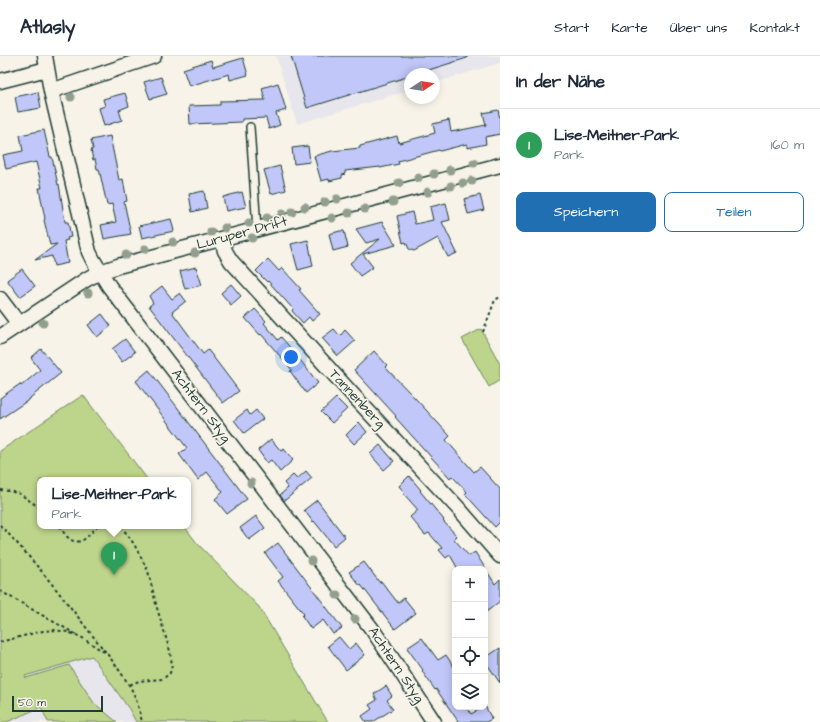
<!DOCTYPE html>
<html lang="de">
<head>
<meta charset="utf-8">
<style>
	:root { --surface:#fff; --page:#f6f6f7; --text:#1f2937; --muted:#747a83; --line:#e0e1e3; --accent:#1f6fb2 }
	body { margin:0; font-family:"Architects Daughter",sans-serif; background:var(--page); color:var(--text) }
	.controls { position:absolute; right:12px; bottom:12px; display:grid; overflow:hidden; border-radius:8px; box-shadow:0 2px 10px #0003 }
	.controls button { width:36px; height:36px; display:grid; place-items:center; padding:0; border:0; border-bottom:1px solid var(--line); background:var(--surface); color:var(--text); font:20px sans-serif }
	.compass { position:absolute; left:404px; top:12px; width:36px; height:36px; border-radius:50%; background:var(--surface); box-shadow:0 2px 10px #0003; rotate:78deg }
	.scale { position:absolute; left:12px; bottom:10px; width:91px; box-sizing:border-box; padding-left:4px; border:2px solid #1f3d34; border-top:0; font-size:11px; line-height:14px; white-space:nowrap; color:#1f3d34; -webkit-text-stroke:3px #f7f3e8; paint-order:stroke }
	.you { position:absolute; left:291px; top:301px; width:14px; height:14px; margin:-10px; border:3px solid #fff; border-radius:50%; background:#1a73e8; box-shadow:0 0 0 6px #1a73e833 }
	.badge { display:grid; place-items:center; width:26px; height:26px; border-radius:50%; background:var(--accent); color:#fff; font-size:13px; font-weight:700 }
	.pin { position:absolute; translate:-50% -33px; filter:drop-shadow(0 1px 2px #0008) }
	.pin::after { content:''; position:absolute; top:21px; width:14px; height:12px; background:inherit; clip-path:polygon(0 0,100% 0,50% 100%) }
	.popup { position:absolute; left:37px; top:421px; width:154px; height:52px; box-sizing:border-box; display:grid; place-content:center; border-radius:8px; background:var(--surface); filter:drop-shadow(0 1px 3px #0005); font-size:13px; white-space:nowrap; color:var(--muted) }
	.popup b { font-size:15px; color:var(--text) }
	.popup::after { content:''; position:absolute; left:50%; top:100%; margin-left:-8px; border:8px solid transparent; border-top-color:var(--surface) }
	.list { margin:0; padding:0; list-style:none }
	h2 { display:flex; justify-content:space-between; align-items:center; height:52px; margin:0; padding:0 16px; font-size:17px }
	h2 small { font-size:13px; font-weight:400; color:var(--muted) }
	.list li { display:grid; grid-template-columns:26px 1fr auto; gap:12px; align-items:center; box-sizing:border-box; height:72px; padding:0 16px; border-top:1px solid var(--line) }
	.list b { display:block; font-size:15px; white-space:nowrap }
	.list p { margin:0; font-size:13px; white-space:nowrap; color:var(--muted) }
	.list em { font-size:13px; font-style:normal; color:var(--muted) }
	.actions { display:flex; gap:8px; padding:12px 16px }
	.actions a { flex:1; padding:9px 0; border:1px solid var(--accent); border-radius:8px; text-align:center; font-size:14px; color:var(--accent) }
	.actions .main { background:var(--accent); color:#fff }
	.icon { flex:none; width:22px; height:22px; fill:none; stroke:currentColor; stroke-width:2; stroke-linecap:round; stroke-linejoin:round }
	.map { position:relative; flex:none; width:500px; height:666px; overflow:hidden }
	header { display:flex; align-items:center; gap:24px; box-sizing:border-box; height:56px; padding:0 20px; background:var(--surface); border-bottom:1px solid var(--line) }
	header strong { font-size:19px }
	nav { display:flex; gap:22px; margin-inline-start:auto; font-size:14px }
	main { display:flex }
	aside { flex:1; background:var(--surface) }
	.map>svg:first-child { display:block }
	.built { fill:#e7e6ed }
	.green { fill:#bdd48b; stroke:#6e8860 }
	.building { fill:#c1c7f9; stroke:#1f3d34 }
	.lines { fill:none; stroke-linecap:round; stroke-linejoin:round }
	.lane-casing { stroke:#1f3d34; stroke-width:10 }
	.street-casing { stroke:#1f3d34; stroke-width:17 }
	.path { stroke:#1f3d34; stroke-width:2; stroke-dasharray:3 3; stroke-linecap:butt }
	.lane { stroke:#f7f3e8; stroke-width:7 }
	.street { stroke:#f7f3e8; stroke-width:14 }
	.tree { fill:#929f8e }
	.labels { text-anchor:middle; dominant-baseline:central; stroke-width:3.5; stroke-linejoin:round; paint-order:stroke }
	.street-label { font-size:14px; fill:#1f3d34; stroke:#f7f3e8 }
</style>
</head>
<body>
<header>
<strong>Atlasly</strong>
<nav><a>Start</a><a>Karte</a><a>Über uns</a><a>Kontakt</a></nav>
</header>
<main>
<div class="map">
<svg width="500" height="666" viewBox="0 0 500 666">
	<rect width="100%" height="100%" fill="#f7f3e8"/>
	<filter id="ink" filterUnits="userSpaceOnUse"><feTurbulence type="fractalNoise" baseFrequency=".025" numOctaves="2"/><feDisplacementMap in="SourceGraphic" scale="8" xChannelSelector="R" yChannelSelector="G"/><feConvolveMatrix kernelMatrix="1 2 1 2 8 2 1 2 1" color-interpolation-filters="sRGB"/></filter>
	<g filter="url(#ink)">
		<path class="built" d="M276,0H500V7L434,27V18H410V34L297,68Z
			M92,600L129,653L136,666H0V627Z"/>
		<path class="green" d="M481,273L500,308V324L489,331L462,283Z
			M83,339L148,424H40V470H184L197,487L259,551L328,666H136L129,653L92,600L25,620L26,622L69,609L94,647L117,666H48L41,651L7,666H0V395Z"/>
		<path class="building" d="M291,0H467V2L416,18H410V20L307,52Z
			M243,2L248,19L230,24L229,18L189,30L183,13L211,4L213,11Z
			M161,21L167,38L150,43L144,26Z
			M278,27L286,54L276,57L280,69L269,73L266,62L242,63V66L190,68L189,50L220,49V45L265,44L262,32Z
			M38,36L41,52L18,56L15,41Z
			M125,37L129,50L119,54L122,64L104,70L99,52L105,50L103,43Z
			M498,54L500,63V78L485,81L486,88L467,92V88L440,95L439,94L398,105L399,108L380,112V111L345,115V118L342,119V122L329,125V123L321,125L314,100L332,95L360,92V90L397,80L399,87L435,77L433,68L449,64L451,76L486,69L483,57Z
			M44,74L50,101H52L58,129L59,128L65,166H68L71,181L67,182L68,184L64,185L68,207L54,210L52,200L35,204L57,188L50,189L44,164L45,163L39,132H42L36,106L6,113L3,99L23,95L20,79Z
			M110,80L119,124L123,123L127,145L124,146L131,178L104,183L101,169L116,166L112,148L107,149L99,113H97L95,103L93,104L91,94L93,93L91,84Z
			M308,90L310,106L294,108L292,92Z
			M280,110L286,134L271,138L264,114Z
			M204,135L207,152L192,156L189,138Z
			M242,136L246,151L226,155L223,141Z
			M480,139L484,154L468,158L464,143Z
			M446,147L450,164L442,166L457,197L448,201L438,182L416,194L414,195L409,193L406,186L403,187L397,160L412,156L415,168L433,164L430,151Z
			M171,163L174,175L142,182L139,170Z
			M382,166L396,189L363,198L373,211L360,220L350,207L380,183L366,187L356,173Z
			M340,175H344L348,191L333,195L329,178Z
			M308,184L313,210L298,214L291,188Z
			M268,203L279,215L282,212L301,233L299,234L320,258L312,265L309,261L303,267L292,255L293,253L268,225L267,226L256,215Z
			M196,211L202,229L185,233L180,215Z
			M22,213L35,230L20,241L7,224Z
			M231,228L241,240L231,249L221,237Z
			M162,230L172,243L180,237L186,245L172,256L203,298L208,294L239,335L223,347L149,250L153,247L149,240Z
			M255,253L266,265L264,267L278,284L281,281L294,296L318,327L306,337L290,315L292,314L261,278L260,279L245,262Z
			M102,258L111,270L97,281L88,269Z
			M334,273L340,280L345,274L355,285L338,300L322,282Z
			M125,283L135,296L122,306L112,293Z
			M41,293L61,317L30,342V343L0,363V342L20,328L21,330L40,314L31,302Z
			M374,295L387,309L385,311L415,342L450,380L446,384L474,416L480,411L500,433V466L495,471L465,438L467,436L452,420L450,422L395,361L396,360L354,314Z
			M149,314L247,443L227,458L215,443L223,436L207,416L198,424L179,398L187,392L136,325Z
			M336,342L347,353L332,367L321,356Z
			M247,354L250,359L256,354L263,363L244,377L234,364Z
			M359,366L367,376L354,388L346,379Z
			M271,383L281,395L284,393L293,404L280,416L271,404L267,407L258,394Z
			M380,389L394,405L384,414L370,398Z
			M306,415L312,422L284,445L280,439L288,432L284,427L293,419L297,423Z
			M409,420L421,434L420,435L444,464L443,465L457,480L454,483L469,500L475,496L495,528L500,523V545L485,557V513H458L450,499L446,502L439,494L442,492L429,477L425,479L410,461L418,454L403,437L404,436L399,430Z
			M317,444L345,481L334,490L314,465L313,466L304,454Z
			M256,460L265,472L249,484L240,472Z
			M278,487L342,572L333,578L323,564L311,573L302,560L304,558L278,525L283,521L265,497Z
			M364,506L380,527L381,525L398,547L404,542L416,557L395,573L361,529L360,530L349,516Z
			M339,581L349,593L356,587L365,599L346,614L328,590Z
			M422,582L438,604L446,599L455,613V651H467L471,658L485,650L492,663L486,666H457L458,665L436,633L435,634L422,615L423,614L407,592Z
			M500,592V627L485,605V602Z
			M386,630L392,640L387,644L393,653L373,666H366L362,660L372,653L369,649L377,644L374,638Z"/>
		<g class="lines">
			<g class="lane-casing">
				<path id="lane" d="M250,71L257,173"/>
			</g>
			<g class="street-casing">
				<path id="street" d="M45,0L51,35L89,196L93,204L109,230L372,573L395,607L434,666
					M0,25L47,13
					M51,35L154,0
					M222,183L225,195L231,205L352,338L459,453L500,500
					M0,243L19,268
					M0,281L87,223L100,216L118,210L500,109"/>
			</g>
			<path class="path" d="M483,276L495,244L500,241
				M0,434L9,435L20,438L40,452
				M0,469C31,501 58,535 85,570C100,589 116,608 129,629C136,640 139,653 142,666
				M60,470C64,478 72,490 83,484C88,481 93,475 97,470
				M121,470L134,488L148,515L157,552L170,595L172,609L170,617L163,623L139,625L129,629
				M0,535L77,579
				M0,586L43,575L54,574L68,576L81,581L104,596"/>
			<use href="#lane" class="lane"/>
			<use href="#street" class="street"/>
		</g>
		<g class="tree">
			<circle cx="71" cy="41" r="4.5"/>
			<circle cx="474" cy="107" r="4.5"/>
			<circle cx="450" cy="114" r="4.5"/>
			<circle cx="434" cy="118" r="4.5"/>
			<circle cx="418" cy="122" r="4.5"/>
			<circle cx="472" cy="125" r="4.5"/>
			<circle cx="399" cy="127" r="4.5"/>
			<circle cx="463" cy="127" r="4.5"/>
			<circle cx="451" cy="130" r="4.5"/>
			<circle cx="428" cy="136" r="4.5"/>
			<circle cx="337" cy="143" r="4.5"/>
			<circle cx="325" cy="146" r="4.5"/>
			<circle cx="393" cy="146" r="4.5"/>
			<circle cx="305" cy="151" r="4.5"/>
			<circle cx="365" cy="153" r="4.5"/>
			<circle cx="292" cy="156" r="4.5"/>
			<circle cx="349" cy="157" r="4.5"/>
			<circle cx="282" cy="158" r="4.5"/>
			<circle cx="267" cy="162" r="4.5"/>
			<circle cx="332" cy="162" r="4.5"/>
			<circle cx="249" cy="167" r="4.5"/>
			<circle cx="225" cy="172" r="4.5"/>
			<circle cx="211" cy="176" r="4.5"/>
			<circle cx="252" cy="182" r="4.5"/>
			<circle cx="173" cy="186" r="4.5"/>
			<circle cx="145" cy="193" r="4.5"/>
			<circle cx="195" cy="197" r="4.5"/>
			<circle cx="126" cy="199" r="4.5"/>
			<circle cx="88" cy="237" r="4.5"/>
			<circle cx="43" cy="267" r="4.5"/>
			<circle cx="251" cy="427" r="4.5"/>
			<circle cx="311" cy="505" r="4.5"/>
			<circle cx="337" cy="539" r="4.5"/>
			<circle cx="355" cy="563" r="4.5"/>
		</g>
	</g>
	<g class="labels">
		<g class="street-label">
			<text transform="translate(242 177) rotate(-15)">Luruper Drift</text>
			<text transform="translate(357 343) rotate(47)">Tannenberg</text>
			<text transform="translate(201 350) rotate(53)">Achtern Styg</text>
			<text transform="translate(396 609) rotate(56)">Achtern Styg</text>
		</g>
	</g>
</svg>
<div class="controls">
<button>+</button>
<button>−</button>
<button><svg class="icon" aria-label="locate" viewBox="0 0 24 24"><circle cx="12" cy="12" r="6"/><path d="M12 2v4M12 18v4M2 12h4M18 12h4"/></svg></button>
<button><svg class="icon" aria-label="layers" viewBox="0 0 24 24"><path d="M12 4l9 5-9 5-9-5zM3 14l9 5 9-5"/></svg></button>
</div>
<svg class="compass" viewBox="-18 -18 36 36"><path d="M0-13l5 13h-10z" fill="#e53935"/><path d="M0 13l5-13h-10z" fill="#747a83"/></svg>
<div class="scale">50 m</div>
<div class="you"></div>
<div class="pin badge" style="left:114px;top:519px;background:#2e9e5b">1</div>
<div class="popup"><b>Lise-Meitner-Park</b>Park</div>
</div>
<aside>
<h2>In der Nähe<small></small></h2>
<ul class="list">
<li><span class="badge" style="background:#2e9e5b">1</span><div><b>Lise-Meitner-Park</b><p>Park</p></div><em>160 m</em></li>
</ul>
<div class="actions"><a class="main">Speichern</a><a>Teilen</a></div>
</aside>
</main>
</body>
</html>
